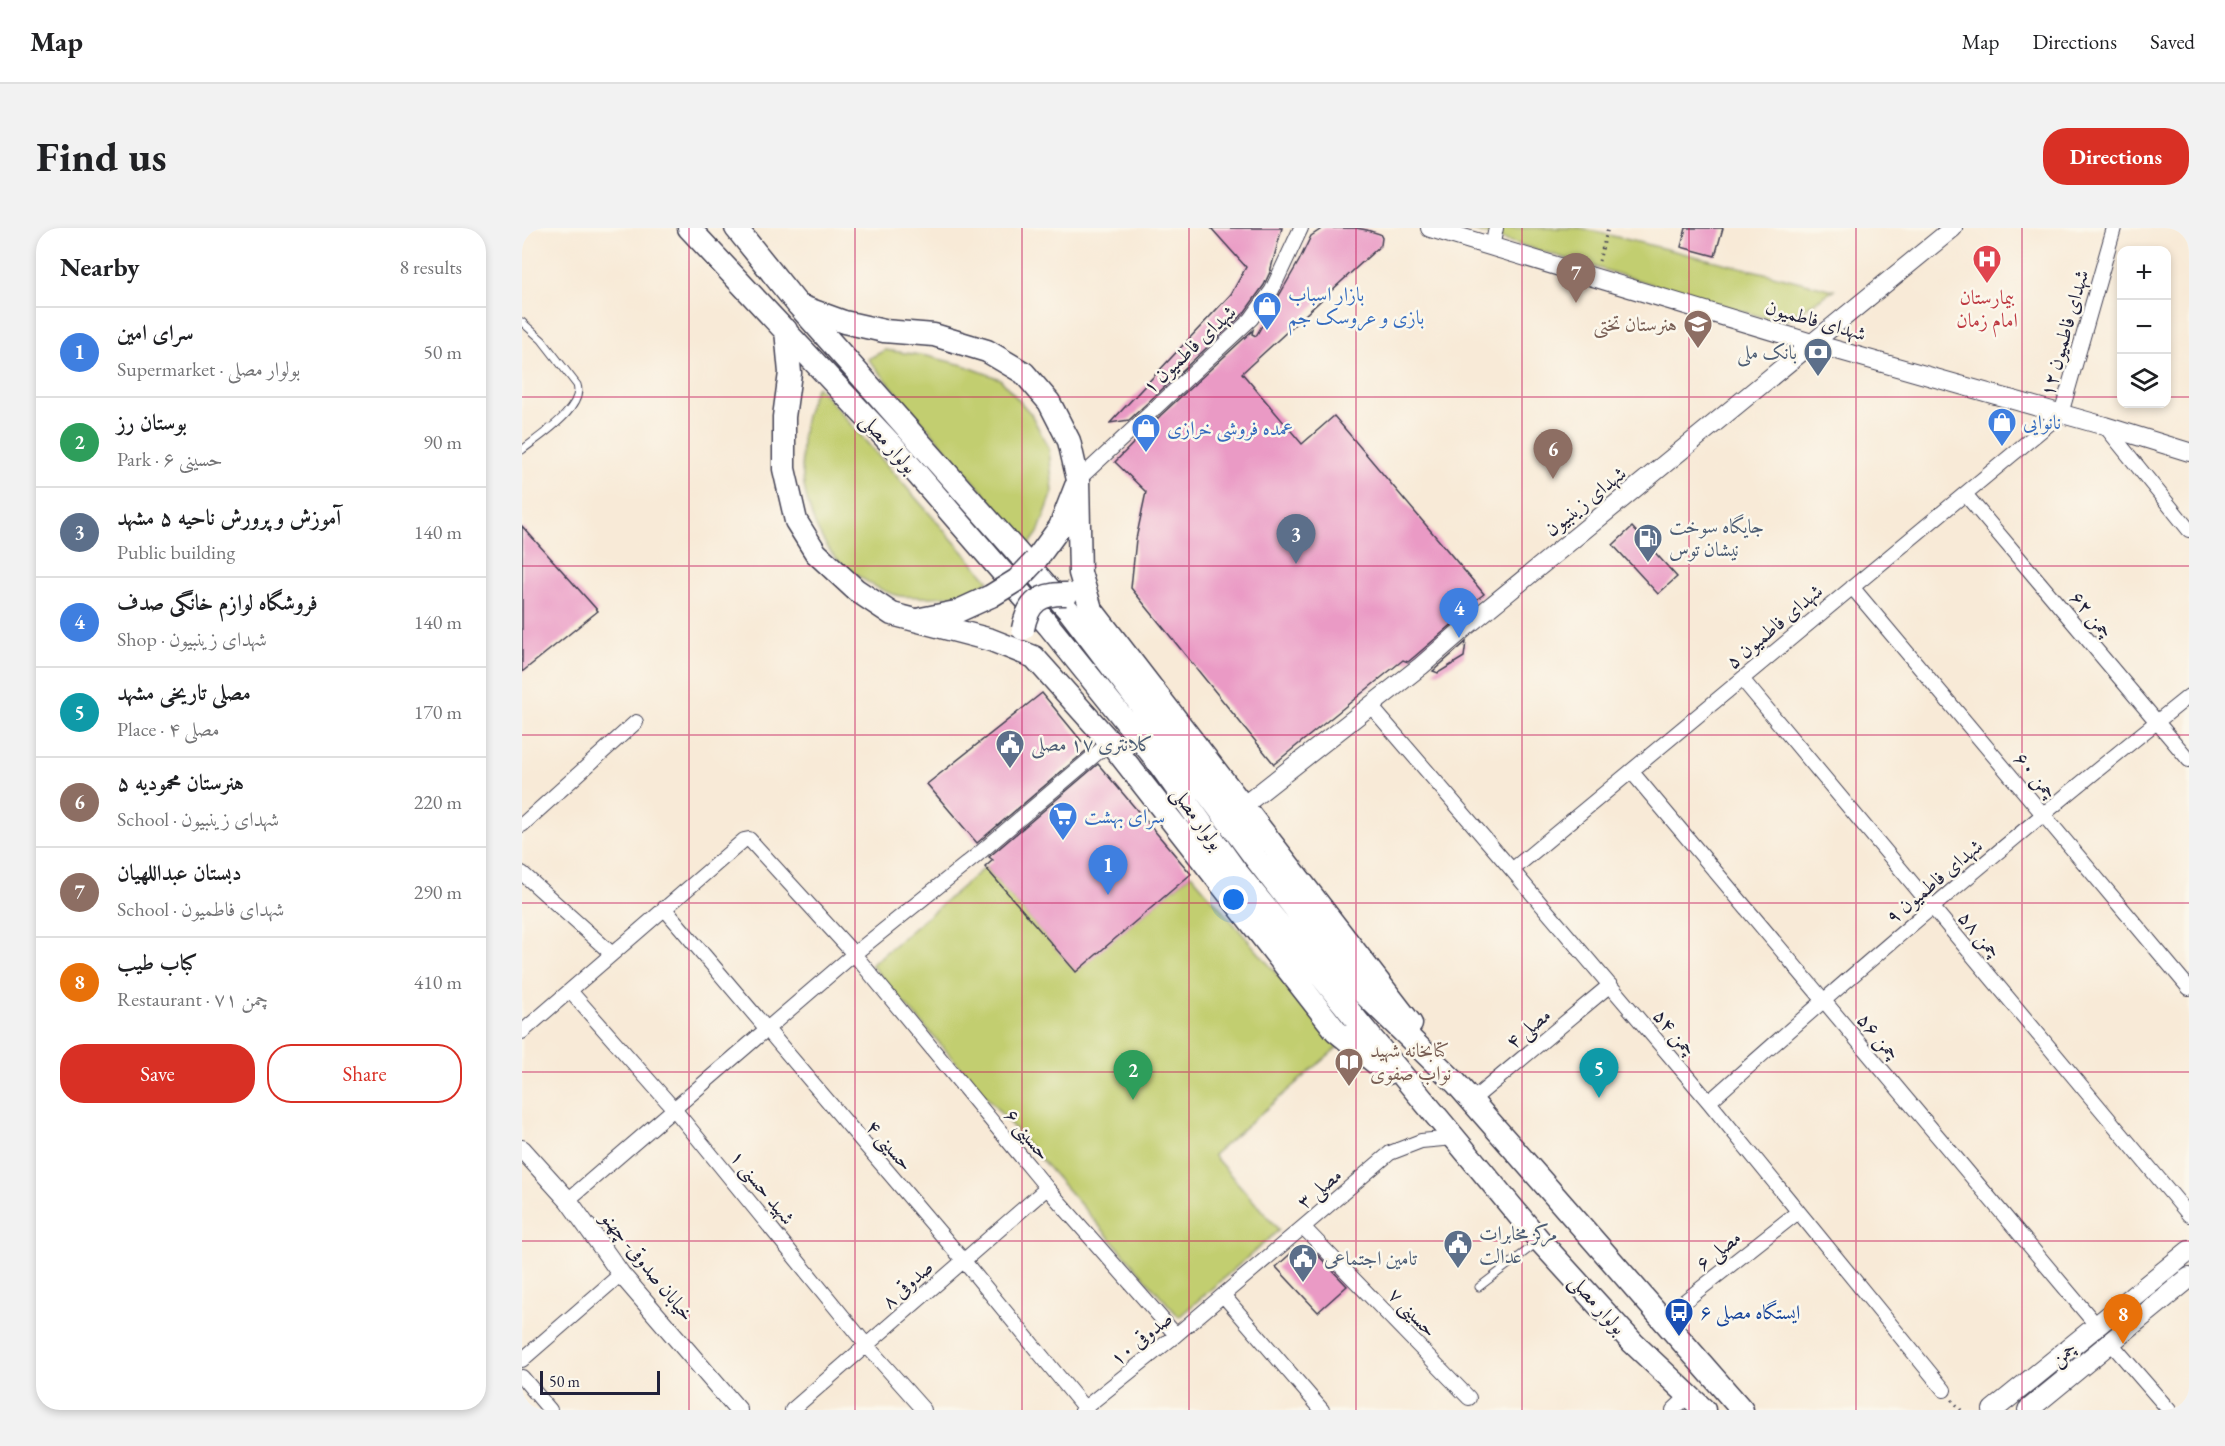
<!DOCTYPE html>
<html lang="en">
<head>
<meta charset="utf-8">
<style>
	:root { --surface:#fff; --page:#f2f2f2; --text:#202124; --muted:#757577; --line:#e0e0e0; --accent:#d93025 }
	body { margin:0; font-family:"EB Garamond",Amiri,serif; background:var(--page); color:var(--text) }
	.controls { position:absolute; right:18px; top:18px; display:grid; overflow:hidden; border-radius:12px; box-shadow:0 3px 9px #0003 }
	.controls button { width:54px; height:54px; display:grid; place-items:center; padding:0; border:0; border-bottom:2px solid var(--line); background:var(--surface); color:var(--text); font:30px sans-serif }
	.scale { position:absolute; left:18px; bottom:15px; width:120px; box-sizing:border-box; padding-left:6px; border:3px solid #22223b; border-top:0; font-size:16px; line-height:21px; white-space:nowrap; color:#22223b; -webkit-text-stroke:4px #fbf7ec; paint-order:stroke }
	.you { position:absolute; left:712px; top:672px; width:21px; height:21px; margin:-15px; border:4px solid #fff; border-radius:50%; background:#1a73e8; box-shadow:0 0 0 9px #1a73e833 }
	.badge { display:grid; place-items:center; width:39px; height:39px; border-radius:50%; background:var(--accent); color:#fff; font-size:20px; font-weight:700 }
	.pin { position:absolute; translate:-50% -50px; filter:drop-shadow(0 2px 3px #0008) }
	.pin::after { content:''; position:absolute; top:32px; width:21px; height:18px; background:inherit; clip-path:polygon(0 0,100% 0,50% 100%) }
	.list { margin:0; padding:0; list-style:none }
	h2 { display:flex; justify-content:space-between; align-items:center; height:78px; margin:0; padding:0 24px; font-size:26px }
	h2 small { font-size:20px; font-weight:400; color:var(--muted) }
	.list li { display:grid; grid-template-columns:39px 1fr auto; gap:18px; align-items:center; box-sizing:border-box; height:90px; padding:0 24px; border-top:2px solid var(--line) }
	.list b { display:block; font-size:22px; white-space:nowrap }
	.list p { margin:0; font-size:20px; white-space:nowrap; color:var(--muted) }
	.list em { font-size:20px; font-style:normal; color:var(--muted) }
	.actions { display:flex; gap:12px; padding:18px 24px }
	.actions a { flex:1; padding:14px 0; border:2px solid var(--accent); border-radius:24px; text-align:center; font-size:21px; color:var(--accent) }
	.actions .main { background:var(--accent); color:#fff }
	.icon { flex:none; width:33px; height:33px; fill:none; stroke:currentColor; stroke-width:2; stroke-linecap:round; stroke-linejoin:round }
	.map { position:relative; flex:none; width:1667px; height:1182px; overflow:hidden; border-radius:24px }
	header { display:flex; align-items:center; gap:36px; box-sizing:border-box; height:84px; padding:0 30px; background:var(--surface); border-bottom:2px solid var(--line) }
	header strong { font-size:28px }
	nav { display:flex; gap:33px; margin-inline-start:auto; font-size:21px }
	.intro { display:flex; align-items:center; justify-content:space-between; box-sizing:border-box; height:144px; padding:0 36px }
	h1 { margin:0; font-size:42px }
	.button { padding:15px 27px; border-radius:24px; background:var(--accent); color:#fff; font-size:21px; font-weight:700 }
	main { display:flex; gap:36px; padding:0 36px }
	aside { flex:1; background:var(--surface); border-radius:24px; box-shadow:0 3px 9px #0003 }
	.map>svg:first-child { display:block }
	.green { fill:#c2ce70; stroke:#727856; stroke-width:1.5 }
	.building { fill:#ea9ac5 }
	.lines { fill:none; stroke-linecap:round; stroke-linejoin:round }
	.service-casing { stroke:#424052; stroke-width:9 }
	.minor-casing { stroke:#424052; stroke-width:16 }
	.tertiary-casing { stroke:#424052; stroke-width:20 }
	.secondary-casing { stroke:#424052; stroke-width:22 }
	.primary-casing { stroke:#424052; stroke-width:25 }
	.path { stroke:#424052; stroke-width:3; stroke-dasharray:1.5 4.5; stroke-linecap:butt }
	.service { stroke:#fff; stroke-width:7 }
	.minor { stroke:#fff; stroke-width:14 }
	.tertiary { stroke:#fff; stroke-width:18 }
	.secondary { stroke:#fff; stroke-width:20 }
	.primary { stroke:#fff; stroke-width:22 }
	.primary-bridge-casing { stroke:#424052; stroke-width:25; stroke-linecap:butt }
	.primary-bridge { stroke:#fff; stroke-width:22 }
	.grid { fill:none; stroke:#c2185b; stroke-width:1.5; stroke-opacity:0.55 }
	.labels { text-anchor:middle; dominant-baseline:central; stroke-width:5; stroke-linejoin:round; paint-order:stroke }
	.shop-label { font-size:20px; fill:#366cbe; stroke:#fbf7ec; text-anchor:start }
	.health-label { font-size:20px; fill:#be3a42; stroke:#fbf7ec }
	.street-label { font-size:20px; fill:#22223b; stroke:#fbf7ec }
	.education-label { font-size:20px; fill:#785e54; stroke:#fbf7ec; text-anchor:end }
	.service-label { font-size:20px; fill:#4e5e75; stroke:#fbf7ec; text-anchor:start }
	.transit-label { font-size:20px; fill:#164399; stroke:#fbf7ec; text-anchor:start }
</style>
</head>
<body>
<header>
<strong>Map</strong>
<nav><a>Map</a><a>Directions</a><a>Saved</a></nav>
</header>
<div class="intro"><h1>Find us</h1><a class="button">Directions</a></div>
<main>
<aside>
<h2>Nearby<small>8 results</small></h2>
<ul class="list">
<li><span class="badge" style="background:#3f7fe0">1</span><div><b>سرای امین</b><p>Supermarket · بولوار مصلی</p></div><em>50 m</em></li>
<li><span class="badge" style="background:#2e9e5b">2</span><div><b>بوستان رز</b><p>Park · حسینی ۶</p></div><em>90 m</em></li>
<li><span class="badge" style="background:#5c6f8a">3</span><div><b>آموزش و پرورش ناحیه ۵ مشهد</b><p>Public building</p></div><em>140 m</em></li>
<li><span class="badge" style="background:#3f7fe0">4</span><div><b>فروشگاه لوازم خانگی صدف</b><p>Shop · شهدای زینبیون</p></div><em>140 m</em></li>
<li><span class="badge" style="background:#0f9aa8">5</span><div><b>مصلی تاریخی مشهد</b><p>Place · مصلی ۴</p></div><em>170 m</em></li>
<li><span class="badge" style="background:#8d6e63">6</span><div><b>هنرستان محمودیه ۵</b><p>School · شهدای زینبیون</p></div><em>220 m</em></li>
<li><span class="badge" style="background:#8d6e63">7</span><div><b>دبستان عبداللهیان</b><p>School · شهدای فاطمیون</p></div><em>290 m</em></li>
<li><span class="badge" style="background:#e8710a">8</span><div><b>کباب طیب</b><p>Restaurant · چمن ۷۱</p></div><em>410 m</em></li>
</ul>
<div class="actions"><a class="main">Save</a><a>Share</a></div>
</aside>
<div class="map">
<svg width="1667" height="1182" viewBox="0 0 1667 1182">
	<rect width="100%" height="100%" fill="#fbf7ec"/>
	<filter id="ink" filterUnits="userSpaceOnUse"><feTurbulence type="fractalNoise" baseFrequency=".0167" numOctaves="2"/><feDisplacementMap in="SourceGraphic" scale="12" xChannelSelector="R" yChannelSelector="G"/><feConvolveMatrix kernelMatrix="1 2 1 2 8 2 1 2 1" color-interpolation-filters="sRGB"/></filter>
	<filter id="wash" filterUnits="userSpaceOnUse"><feTurbulence type="fractalNoise" baseFrequency=".008" numOctaves="4" result="noise"/><feDisplacementMap in="SourceGraphic" scale="24" xChannelSelector="R" yChannelSelector="G"/><feGaussianBlur stdDeviation="1.35" result="paint"/><feColorMatrix in="noise" values="0 0 0 0 0 0 0 0 0 0 0 0 0 0 0 0 0 1.4 0 .05"/><feComposite in="paint" operator="in"/></filter>
	<g filter="url(#wash)">
		<rect width="100%" height="100%" fill="#f8ead7"/>
		<path class="green" d="M942,0H1058L1312,62L1260,95Z
			M363,122L405,128L441,137L478,151L509,186L527,221L531,264L516,305L507,317L346,131Z
			M295,158L467,353C446,367 420,370 397,369C391,368 384,369 378,368C357,364 322,341 309,324C276,279 270,208 295,158Z
			M463,639L554,743L669,646L817,818L691,927L757,1002L657,1089L349,737Z"/>
		<g id="blocks">
			<path class="building" d="M689,0H760L748,44L742,57L722,85L607,192L588,195L709,66L724,39Z
				M801,0H834L845,2L858,6L860,10L859,17L720,145L780,216L812,188L962,366L949,376L948,381L892,429L886,434L881,432L752,536L609,360L614,311L624,264L593,234L639,187L731,102L730,106L734,108L777,33L789,8Z
				M1164,0H1201L1193,28L1159,19Z
				M0,298L76,383L0,444Z
				M1110,299L1155,349L1136,366L1091,317Z
				M944,414L942,429L916,445L911,443Z
				M520,465L566,521L455,615L405,556Z
				M576,536L669,646L554,744L463,639L471,632L467,629Z
				M777,1018L788,1019L825,1058L796,1084L754,1039Z"/>
		</g>
	</g>
	<g filter="url(#ink)">
		<use href="#blocks" fill-opacity="0" stroke="#424052" stroke-width="1.5"/>
		<g class="lines">
			<g class="service-casing">
				<path id="service" d="M0,94L20,112L55,157C63,180 16,209 0,222
					M957,1059L1016,1014"/>
			</g>
			<g class="minor-casing">
				<path id="minor" d="M970,19L974,0
					M1583,198L1667,302
					M556,252L729,91L750,62L779,0
					M1443,266L1667,532
					M1330,359L1667,760
					M1220,451L1667,987
					M848,477L990,642L1187,874L1422,1162
					M1109,543L1575,1098
					M0,597L114,494
					M990,642L1539,186L1592,0
					M0,645L90,726
					M142,680L441,1032L564,1182
					M48,763L152,881L345,1118L402,1182
					M0,804L222,612L227,611L332,726L525,960L654,1107
					M949,873L1088,757
					M1187,874C1343,734 1503,599 1667,468
					M46,972L332,726L454,628L588,514
					M781,999L947,1170
					M701,1067L800,1182
					M1140,1091L1276,984
					M1588,1114L1647,1182
					M0,1132L99,1046
					M0,1149L28,1182
					M270,1182L525,960
					M560,1182L654,1107L868,925L899,913L932,910
					M1151,1182L1167,1167"/>
			</g>
			<g class="tertiary-casing">
				<path id="tertiary" d="M908,0L1290,115L1583,198L1667,224
					M721,578L899,438L946,397L1431,0
					M0,921L46,972L99,1046L216,1182"/>
			</g>
			<g class="secondary-casing">
				<path id="secondary" d="M1471,1182L1667,1023
					M1506,1182L1667,1050"/>
			</g>
			<g class="primary-casing">
				<path id="primary" d="M167,0L371,218L527,398L630,526L713,642L837,795L1018,1013L1111,1115L1182,1182
					M214,0L276,77L548,384L648,515L734,631L830,754L934,855L1220,1182
					M278,78L322,94L362,103L412,107L465,123L502,145L527,174L547,213L556,252L558,345L569,381L889,796
					M264,102L268,145L262,189V241L274,293L294,325L334,362L370,386L469,412L512,429L588,514L814,803L866,845
					M513,333L538,299L554,258
					M399,391L434,384L469,368"/>
			</g>
			<path class="path" d="M1077,33L1086,0
				M1430,1172L1439,1182"/>
			<use href="#service" class="service"/>
			<use href="#minor" class="minor"/>
			<use href="#tertiary" class="tertiary"/>
			<use href="#secondary" class="secondary"/>
			<use href="#primary" class="primary"/>
			<g class="primary-bridge-casing">
				<path id="primary-bridge" d="M469,368L495,352L513,333
					M501,401C506,374 518,365 545,366"/>
			</g>
			<use href="#primary-bridge" class="primary-bridge"/>
		</g>
	</g>
	<path class="grid" d="M167,0V1182M333,0V1182M500,0V1182M667,0V1182M834,0V1182M1000,0V1182M1167,0V1182M1334,0V1182M1500,0V1182M0,169H1600M1644,169H1667M0,338H1667M0,507H1667M0,675H1667M0,844H1667M0,1013H1667"/>
	<defs>
		<g id="hospital-pin" transform="scale(1.5)"><path d="M0 17L-7.5 6A9.5 9.5 0 1 1 7.5 6Z" fill="#e0444e" stroke="#fbf7ec"/><path d="M-5-5h3v3.5h4V-5h3V5h-3V1.5h-4V5h-3Z" fill="#fff"/></g>
		<g id="shop-pin" transform="scale(1.5)"><path d="M0 17L-7.5 6A9.5 9.5 0 1 1 7.5 6Z" fill="#3f7fe0" stroke="#fbf7ec"/><path d="M-5-2.5h2.3a2.7 3.5 0 0 1 5.4 0H5L5.5 6h-11ZM-1.5-2.5h3a1.5 2.3 0 0 0-3 0Z" fill="#fff"/></g>
		<g id="school-pin" transform="scale(1.5)"><path d="M0 17L-7.5 6A9.5 9.5 0 1 1 7.5 6Z" fill="#8d6e63" stroke="#fbf7ec"/><path d="M0-5L7-2L0 1L-7-2ZM-4 1L0 2.5L4 1V4Q0 6-4 4Z" fill="#fff"/></g>
		<g id="bank-pin" transform="scale(1.5)"><path d="M0 17L-7.5 6A9.5 9.5 0 1 1 7.5 6Z" fill="#5c6f8a" stroke="#fbf7ec"/><path d="M-6-4H6V4H-6ZM0-2.3a2.3 2.3 0 1 0 0 4.6a2.3 2.3 0 1 0 0-4.6Z" fill="#fff"/></g>
		<g id="fuel-pin" transform="scale(1.5)"><path d="M0 17L-7.5 6A9.5 9.5 0 1 1 7.5 6Z" fill="#5c6f8a" stroke="#fbf7ec"/><path d="M-5.5-6h7V0h2V4h1.3V-2.5L3-4.5l.8-.8L6-3V5H2.5V1h-1V6h-7ZM-4.2-4.7v3.2H.2V-4.7Z" fill="#fff"/></g>
		<g id="civic-pin" transform="scale(1.5)"><path d="M0 17L-7.5 6A9.5 9.5 0 1 1 7.5 6Z" fill="#5c6f8a" stroke="#fbf7ec"/><path d="M-.6-6.5H3V-4.5H.6V-3L4-1V1h2V6H-6V1h2V-1L-.6-3ZM-1.2 2.5V6h2.4V2.5Z" fill="#fff"/></g>
		<g id="supermarket-pin" transform="scale(1.5)"><path d="M0 17L-7.5 6A9.5 9.5 0 1 1 7.5 6Z" fill="#3f7fe0" stroke="#fbf7ec"/><path d="M-6-5.5h2.5l.6 2H6L4.5 2H-2.5L-4.4-4H-6ZM-1.5 3.2a1.3 1.3 0 1 0 .1 0ZM3 3.2a1.3 1.3 0 1 0 .1 0Z" fill="#fff"/></g>
		<g id="library-pin" transform="scale(1.5)"><path d="M0 17L-7.5 6A9.5 9.5 0 1 1 7.5 6Z" fill="#8d6e63" stroke="#fbf7ec"/><path d="M-6-4Q-3-5.5-.7-3.5V5Q-3 3-6 4ZM6-4Q3-5.5 .7-3.5V5Q3 3 6 4Z" fill="#fff"/></g>
		<g id="bus-pin" transform="scale(1.5)"><path d="M0 17L-7.5 6A9.5 9.5 0 1 1 7.5 6Z" fill="#1a4fb4" stroke="#fbf7ec"/><path d="M-5-6H5V4H4V6H2V4H-2V6H-4V4H-5ZM-3.5-4V0h7V-4ZM-3.5 1.2v1.5H-2V1.2ZM2 1.2v1.5H3.5V1.2Z" fill="#fff"/></g>
	</defs>
	<g fill-rule="evenodd">
		<use href="#hospital-pin" x="1465" y="31"/>
		<use href="#shop-pin" x="745" y="78"/>
		<use href="#school-pin" x="1176" y="96"/>
		<use href="#bank-pin" x="1296" y="124"/>
		<use href="#shop-pin" x="1480" y="194"/>
		<use href="#shop-pin" x="624" y="200"/>
		<use href="#fuel-pin" x="1126" y="310"/>
		<use href="#civic-pin" x="488" y="516"/>
		<use href="#supermarket-pin" x="541" y="588"/>
		<use href="#library-pin" x="827" y="834"/>
		<use href="#civic-pin" x="936" y="1016"/>
		<use href="#civic-pin" x="781" y="1030"/>
		<use href="#bus-pin" x="1157" y="1084"/>
	</g>
	<g class="labels">
		<g class="shop-label">
			<text x="766" y="66">بازار اسباب<tspan x="766" dy="23">بازی و عروسک جم</tspan></text>
			<text x="1501" y="194">نانوایی</text>
			<text x="645" y="200">عمده فروشی خرازی</text>
			<text x="562" y="588">سرای بهشت</text>
		</g>
		<g class="health-label">
			<text x="1465" y="69">بیمارستان<tspan x="1465" dy="23">امام زمان</tspan></text>
		</g>
		<g class="street-label">
			<text transform="translate(1294 92) rotate(16)">شهدای فاطمیون</text>
			<text transform="translate(1542 105) rotate(-74)">شهدای فاطمیون ۱۲</text>
			<text transform="translate(667 121) rotate(-43)">شهدای فاطمیون ۱</text>
			<text transform="translate(367 215) rotate(48)">بولوار مصلی</text>
			<text transform="translate(1063 273) rotate(-39)">شهدای زینبیون</text>
			<text transform="translate(1570 386) rotate(50)">چمن ۶۲</text>
			<text transform="translate(1252 398) rotate(-40)">شهدای فاطمیون ۵</text>
			<text transform="translate(1514 547) rotate(50)">چمن ۶۰</text>
			<text transform="translate(676 590) rotate(54)">بولوار مصلی</text>
			<text transform="translate(1412 653) rotate(-40)">شهدای فاطمیون ۹</text>
			<text transform="translate(1458 706) rotate(50)">چمن ۵۸</text>
			<text transform="translate(1006 800) rotate(-40)">مصلی ۴</text>
			<text transform="translate(1153 804) rotate(50)">چمن ۵۴</text>
			<text transform="translate(1357 808) rotate(50)">چمن ۵۶</text>
			<text transform="translate(506 906) rotate(51)">حسینی ۶</text>
			<text transform="translate(368 917) rotate(49)">حسینی ۴</text>
			<text transform="translate(241 959) rotate(51)">شهید حسنی ۱</text>
			<text transform="translate(797 960) rotate(-40)">مصلی ۳</text>
			<text transform="translate(1196 1022) rotate(-38)">مصلی ۶</text>
			<text transform="translate(126 1038) rotate(51)">خیابان صدوقی- چهنو</text>
			<text transform="translate(385 1056) rotate(-42)">صدوقی ۸</text>
			<text transform="translate(1076 1076) rotate(48)">بولوار مصلی</text>
			<text transform="translate(891 1084) rotate(46)">حسینی ۷</text>
			<text transform="translate(619 1110) rotate(-39)">صدوقی ۱۰</text>
			<text transform="translate(1541 1125) rotate(-39)">چمن</text>
		</g>
		<g class="education-label">
			<text x="1155" y="96">هنرستان تختی</text>
			<text x="848" y="822" text-anchor="start">کتابخانه شهید<tspan x="848" dy="23">نواب صفوی</tspan></text>
		</g>
		<g class="service-label">
			<text x="1275" y="124" text-anchor="end">بانک ملی</text>
			<text x="1147" y="298">جایگاه سوخت<tspan x="1147" dy="23">نیشان توس</tspan></text>
			<text x="509" y="516">کلانتری ۱۷ مصلی</text>
			<text x="957" y="1005">مرکز مخابرات<tspan x="957" dy="23">عدالت</tspan></text>
			<text x="802" y="1030">تامین اجتماعی</text>
		</g>
		<g class="transit-label">
			<text x="1178" y="1084">ایستگاه مصلی ۶</text>
		</g>
	</g>
</svg>
<div class="controls">
<button>+</button>
<button>−</button>
<button><svg class="icon" aria-label="layers" viewBox="0 0 24 24"><path d="M12 4l9 5-9 5-9-5zM3 14l9 5 9-5"/></svg></button>
</div>
<div class="scale">50 m</div>
<div class="you"></div>
<div class="pin badge" style="left:586px;top:667px;background:#3f7fe0">1</div>
<div class="pin badge" style="left:611px;top:872px;background:#2e9e5b">2</div>
<div class="pin badge" style="left:774px;top:336px;background:#5c6f8a">3</div>
<div class="pin badge" style="left:937px;top:410px;background:#3f7fe0">4</div>
<div class="pin badge" style="left:1077px;top:870px;background:#0f9aa8">5</div>
<div class="pin badge" style="left:1031px;top:251px;background:#8d6e63">6</div>
<div class="pin badge" style="left:1054px;top:75px;background:#8d6e63">7</div>
<div class="pin badge" style="left:1601px;top:1116px;background:#e8710a">8</div>
</div>
</main>
</body>
</html>
